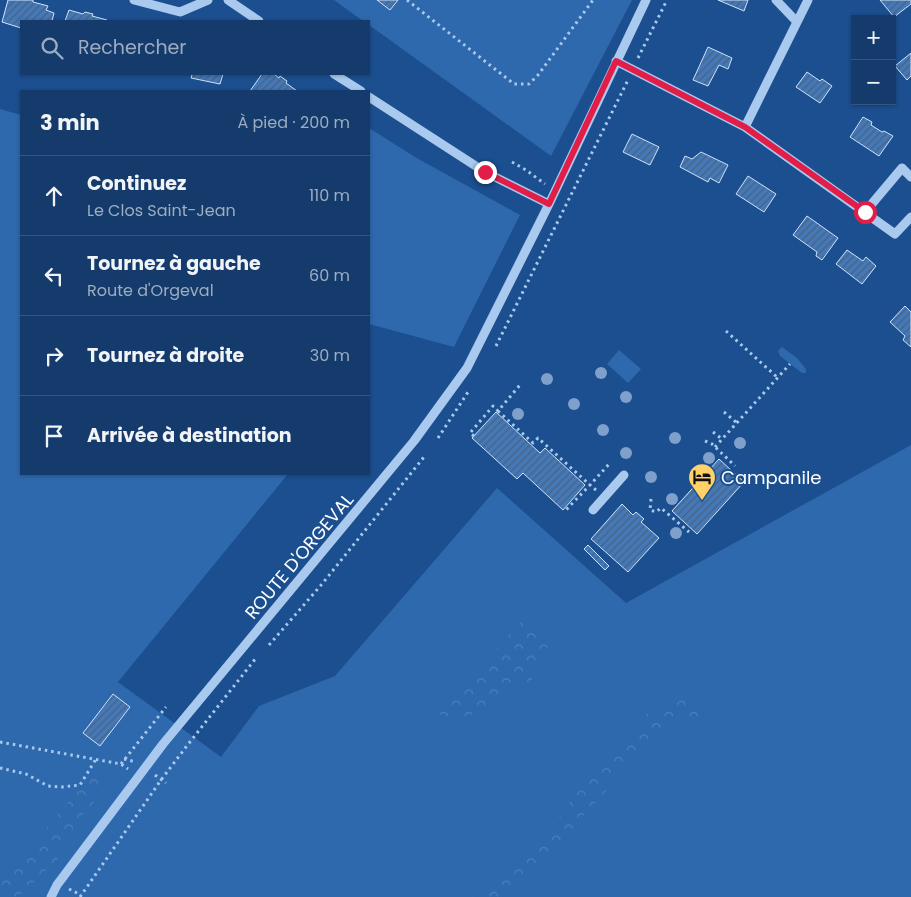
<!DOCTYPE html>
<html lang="fr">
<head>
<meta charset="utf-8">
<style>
	:root { --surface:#143b6b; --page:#214673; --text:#f1f3f6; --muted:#9dadc1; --line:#33557e }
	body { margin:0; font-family:Poppins,sans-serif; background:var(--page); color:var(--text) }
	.controls { position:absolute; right:15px; top:15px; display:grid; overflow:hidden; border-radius:0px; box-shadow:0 1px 4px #0004 }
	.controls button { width:45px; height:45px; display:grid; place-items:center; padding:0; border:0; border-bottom:1px solid var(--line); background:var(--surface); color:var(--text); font:25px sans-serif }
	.stop { position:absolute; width:15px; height:15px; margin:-11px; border:4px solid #e11d48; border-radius:50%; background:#fff }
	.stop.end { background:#e11d48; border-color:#fff; box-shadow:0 1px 5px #0008 }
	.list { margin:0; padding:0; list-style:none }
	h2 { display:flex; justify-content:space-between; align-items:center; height:65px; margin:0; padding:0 20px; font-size:21px }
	h2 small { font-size:16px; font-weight:400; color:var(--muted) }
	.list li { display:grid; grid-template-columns:32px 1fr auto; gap:15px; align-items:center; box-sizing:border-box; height:80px; padding:0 20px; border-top:1px solid var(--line) }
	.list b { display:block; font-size:19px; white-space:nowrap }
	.list p { margin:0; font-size:16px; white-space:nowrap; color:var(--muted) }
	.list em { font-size:16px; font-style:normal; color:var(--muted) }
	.icon { flex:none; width:28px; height:28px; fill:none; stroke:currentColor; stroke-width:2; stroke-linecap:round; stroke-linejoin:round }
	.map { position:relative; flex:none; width:911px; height:897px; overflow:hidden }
	.search { position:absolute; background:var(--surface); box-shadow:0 1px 4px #0004; left:20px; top:20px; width:350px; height:55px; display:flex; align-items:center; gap:12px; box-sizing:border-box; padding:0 18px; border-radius:0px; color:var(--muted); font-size:19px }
	.panel { position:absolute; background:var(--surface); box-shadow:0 1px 4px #0004; left:20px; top:90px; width:350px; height:385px; border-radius:0px }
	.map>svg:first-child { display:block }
	.green { fill:#2e69ad }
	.forest { fill:url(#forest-crowns) }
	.building { fill:url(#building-hatch); stroke:#cfe3fa }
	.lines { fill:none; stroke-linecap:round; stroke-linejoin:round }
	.path { stroke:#a9c9ee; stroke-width:3; stroke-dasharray:2.5 4; stroke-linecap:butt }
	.minor { stroke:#a9c9ee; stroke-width:9 }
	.tree { fill:#7ea0ca }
	.route { stroke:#e11d48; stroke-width:6 }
	.labels { text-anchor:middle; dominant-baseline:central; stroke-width:4; stroke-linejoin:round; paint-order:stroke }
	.poi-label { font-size:18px; fill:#fff; stroke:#1b4f8f; text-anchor:start }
	.street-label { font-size:18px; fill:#fff; stroke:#1b4f8f }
</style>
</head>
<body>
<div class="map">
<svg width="911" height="897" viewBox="0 0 911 897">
	<defs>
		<pattern id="forest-crowns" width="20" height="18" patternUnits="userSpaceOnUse" patternTransform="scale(1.25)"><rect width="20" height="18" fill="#2e69ad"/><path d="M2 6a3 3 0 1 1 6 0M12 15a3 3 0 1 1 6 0" fill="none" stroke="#4d80b9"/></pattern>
		<pattern id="building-hatch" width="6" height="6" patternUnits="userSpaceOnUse" patternTransform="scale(1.25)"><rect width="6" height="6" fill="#4478b7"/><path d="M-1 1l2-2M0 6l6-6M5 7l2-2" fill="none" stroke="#486282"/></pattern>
	</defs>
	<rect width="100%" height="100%" fill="#1b4f8f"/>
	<path class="green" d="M334,0H632L551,156L369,25V21H363Z
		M0,109L21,115V474H288L118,682L221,757L259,706L335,676L497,488L626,603L911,445V897H0Z
		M369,128L415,157L520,215L454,347L369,324Z
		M782,347L797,358L806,369V373H802L780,356L778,351Z
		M619,350L641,369L628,383L607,364Z"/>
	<path class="forest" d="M522,621L531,624L552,638L532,679L481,711L446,725L438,710L468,684L502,642Z
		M691,695L709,718L681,716L662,730L584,815L525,883L509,897H472L549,831L592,773L619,750L646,715L672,700Z
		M97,767L111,784L84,813L55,863L18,897H0V885Z"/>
	<path class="building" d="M8,0H33V2L48,6L46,10L54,13L52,21H21V28L2,22Z
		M377,0H398L390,10Z
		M718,0H748L744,11Z
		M880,0H911V4L894,17Z
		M69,10L83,14L85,12L93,14L92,16L107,20V21H65Z
		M708,47L732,58L728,69L719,65L708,86L693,80Z
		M911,53V76L907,80L895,66Z
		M807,72L820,81L822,79L832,86L820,103L796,87Z
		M192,74H223L220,84L191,78Z
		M262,74H274L279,78L280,76L287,81L286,83L297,91H250Z
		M863,117L872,122L871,125L882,132L884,131L893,136L879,156L850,137Z
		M632,134L659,147L650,165L623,152Z
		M701,152L728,165L719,183L710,178L708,182L680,167L685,156L692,159Z
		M748,176L776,194L764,212L736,194Z
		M807,216L838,238L822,260L816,256L817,252L793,235Z
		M847,250L863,261L866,257L876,266L862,284L836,264Z
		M905,306L911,312V347L903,340L905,336L890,322Z
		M496,412L540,453L545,448L585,485L563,510L523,473L517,479L472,438Z
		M719,459L744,482L697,534L672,511Z
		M622,504L633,515L636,512L644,519L641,522L659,538L628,572L591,539Z
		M588,545L609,566L605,570L584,549Z
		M113,694L130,707L100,746L83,733Z"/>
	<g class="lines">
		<path class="path" d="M407,0L514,84H529L538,75L593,0
			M638,58L667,0
			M512,162L526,170L545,184
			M726,331L778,378
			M496,346L628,80
			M498,411L533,443L538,438L590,485L566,510
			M724,412L737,423
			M713,432L722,439
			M474,436L470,433L493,406L498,411L520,385
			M438,438L470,389
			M705,441L712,444L735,466
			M715,447L790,364
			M596,490L590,485L610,463
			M651,499L650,510L656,512L661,508L689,532
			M269,645L322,584L424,457
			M0,742L121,764L128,769
			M124,759L136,762
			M121,764L166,707
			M0,768L26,774L48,786L62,787L80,785L96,759
			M155,775L166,783
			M69,889L81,895
			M80,897L161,780L186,747L256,658"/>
		<path class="minor" d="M134,0L180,12L208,0
			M228,0L259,21
			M776,0L797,22
			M616,61L745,127L895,234L911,217
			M334,74L361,91
			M369,97L485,172L549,204
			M745,127L808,0
			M865,212L902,168L911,177
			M593,510L624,475
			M51,897L57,885L163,744L414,441L467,368L549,204L646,0"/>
	</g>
	<g class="tree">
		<circle cx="601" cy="373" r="6"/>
		<circle cx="547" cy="379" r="6"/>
		<circle cx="626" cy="397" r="6"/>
		<circle cx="574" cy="404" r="6"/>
		<circle cx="518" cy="414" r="6"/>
		<circle cx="603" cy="430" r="6"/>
		<circle cx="675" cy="438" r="6"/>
		<circle cx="740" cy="443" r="6"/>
		<circle cx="626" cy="453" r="6"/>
		<circle cx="709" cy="458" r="6"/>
		<circle cx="651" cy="477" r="6"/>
		<circle cx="672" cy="499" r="6"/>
		<circle cx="676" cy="533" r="6"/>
	</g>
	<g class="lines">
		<path class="route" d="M485,172L549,204L616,61L745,127L865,212"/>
	</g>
	<defs>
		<g id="hotel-pin" transform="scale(1.4375)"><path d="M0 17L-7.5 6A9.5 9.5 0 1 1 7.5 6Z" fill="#ffd166" stroke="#1b4f8f"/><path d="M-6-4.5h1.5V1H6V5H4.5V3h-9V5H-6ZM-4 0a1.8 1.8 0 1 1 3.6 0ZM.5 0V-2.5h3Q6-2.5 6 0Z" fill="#111"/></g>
	</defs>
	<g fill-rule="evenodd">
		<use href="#hotel-pin" x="702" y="477"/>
	</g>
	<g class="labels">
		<g class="poi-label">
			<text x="721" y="477">Campanile</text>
		</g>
		<g class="street-label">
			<text transform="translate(299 556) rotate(-50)">ROUTE D'ORGEVAL</text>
		</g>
	</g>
</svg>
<div class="controls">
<button>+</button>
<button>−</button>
</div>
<div class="stop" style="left:865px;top:212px"></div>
<div class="stop end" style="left:485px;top:172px"></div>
<div class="search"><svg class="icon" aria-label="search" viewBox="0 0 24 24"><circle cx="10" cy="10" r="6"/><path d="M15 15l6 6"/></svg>Rechercher</div>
<section class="panel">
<h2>3 min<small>À pied · 200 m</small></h2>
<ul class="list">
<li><svg class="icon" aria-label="ahead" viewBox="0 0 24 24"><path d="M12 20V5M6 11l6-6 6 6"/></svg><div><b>Continuez</b><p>Le Clos Saint-Jean</p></div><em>110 m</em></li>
<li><svg class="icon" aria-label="left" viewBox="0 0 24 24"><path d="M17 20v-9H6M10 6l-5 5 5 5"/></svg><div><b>Tournez à gauche</b><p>Route d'Orgeval</p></div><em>60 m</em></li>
<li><svg class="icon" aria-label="right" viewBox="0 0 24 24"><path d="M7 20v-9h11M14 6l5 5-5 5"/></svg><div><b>Tournez à droite</b></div><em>30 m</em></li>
<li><svg class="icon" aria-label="arrive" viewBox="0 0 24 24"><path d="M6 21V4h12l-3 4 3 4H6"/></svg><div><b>Arrivée à destination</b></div></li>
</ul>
</section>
</div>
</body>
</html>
